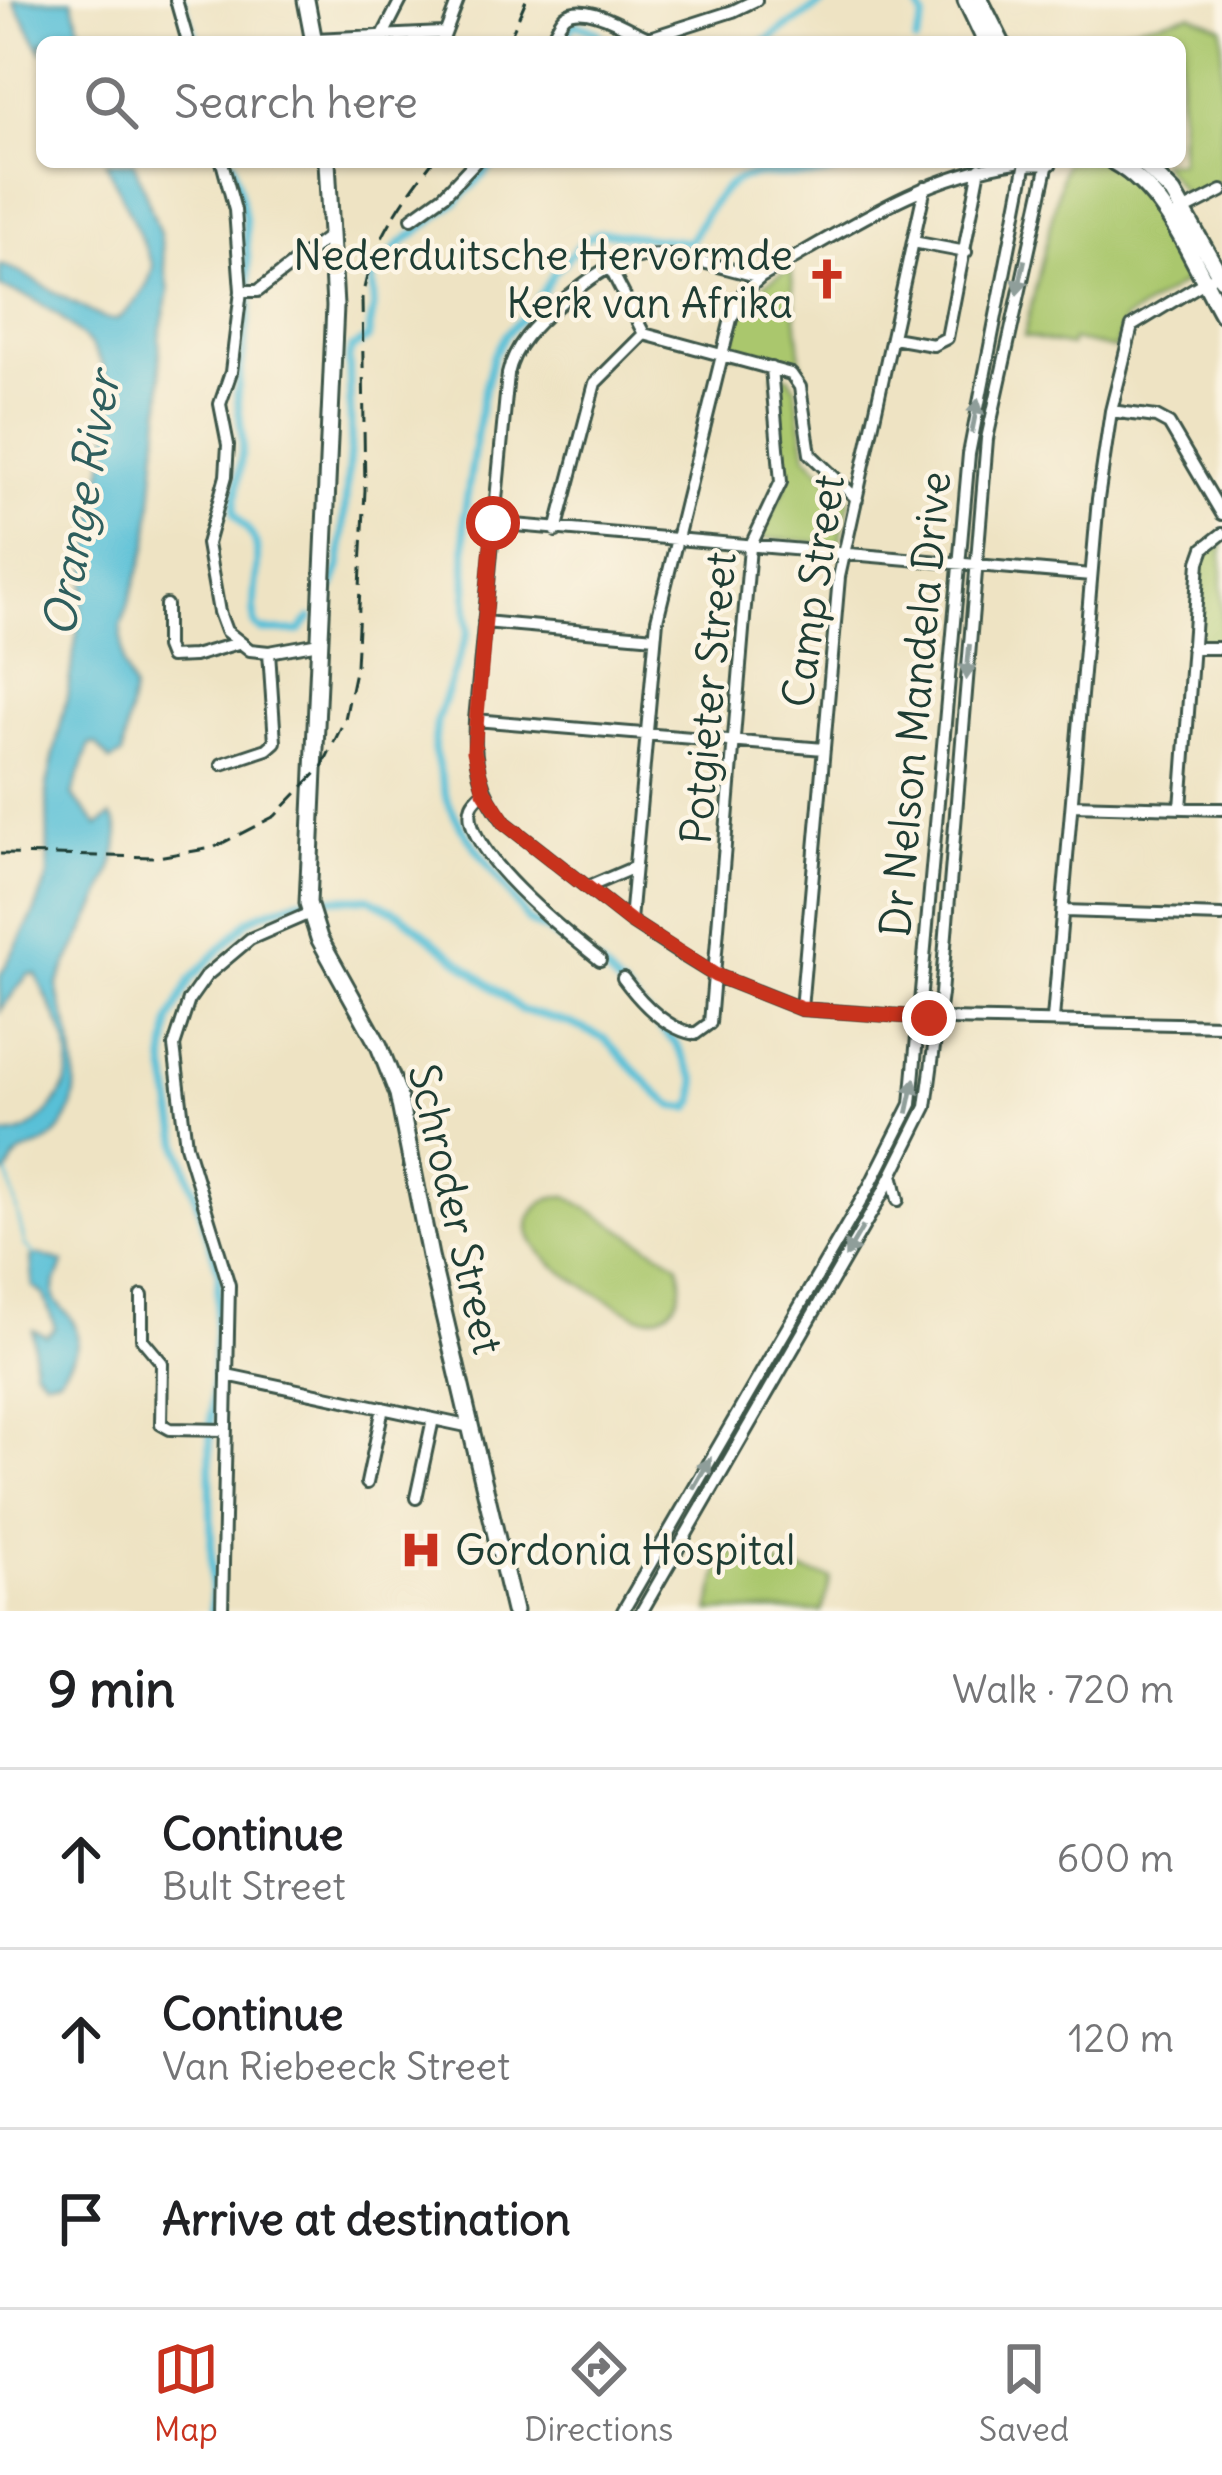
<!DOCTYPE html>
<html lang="en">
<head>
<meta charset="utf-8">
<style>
	:root { --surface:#fff; --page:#f6f6f6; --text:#202124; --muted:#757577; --line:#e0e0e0; --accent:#c8321e }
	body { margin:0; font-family:Delius,sans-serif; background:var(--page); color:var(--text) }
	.stop { position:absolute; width:36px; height:36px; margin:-27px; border:9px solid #c8321e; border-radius:50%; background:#fff }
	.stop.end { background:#c8321e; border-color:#fff; box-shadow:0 3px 12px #0008 }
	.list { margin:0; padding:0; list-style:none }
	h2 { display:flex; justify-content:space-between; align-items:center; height:156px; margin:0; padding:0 48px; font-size:51px }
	h2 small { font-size:39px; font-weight:400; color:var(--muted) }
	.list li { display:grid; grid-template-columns:78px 1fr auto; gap:36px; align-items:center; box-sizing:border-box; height:180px; padding:0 48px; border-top:3px solid var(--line) }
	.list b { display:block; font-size:45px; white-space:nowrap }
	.list p { margin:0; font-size:39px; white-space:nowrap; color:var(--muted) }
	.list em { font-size:39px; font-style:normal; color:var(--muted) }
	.icon { flex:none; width:66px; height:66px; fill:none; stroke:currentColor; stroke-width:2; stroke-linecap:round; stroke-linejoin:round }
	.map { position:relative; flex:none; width:1222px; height:1611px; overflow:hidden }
	.search { position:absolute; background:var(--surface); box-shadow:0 3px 9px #0004; left:36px; right:36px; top:36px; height:132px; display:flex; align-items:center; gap:30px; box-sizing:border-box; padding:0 42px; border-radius:18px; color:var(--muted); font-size:45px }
	.sheet { height:696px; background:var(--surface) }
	nav { display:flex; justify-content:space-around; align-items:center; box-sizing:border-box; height:168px; border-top:3px solid var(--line); background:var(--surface); font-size:33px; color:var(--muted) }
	nav a { display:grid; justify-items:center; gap:6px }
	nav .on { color:var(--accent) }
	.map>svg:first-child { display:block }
	.green { fill:#aac76d; stroke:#648250; stroke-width:3 }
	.water { fill:#59c0d7; stroke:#3c7e86; stroke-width:3 }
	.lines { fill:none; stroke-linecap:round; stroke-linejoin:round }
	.stream { stroke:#59c0d7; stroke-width:3 }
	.canal { stroke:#59c0d7; stroke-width:8 }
	.minor-casing { stroke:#3e5649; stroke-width:16 }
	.highway-casing { stroke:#3e5649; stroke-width:21 }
	.minor { stroke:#fff; stroke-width:10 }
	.highway { stroke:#fff; stroke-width:15 }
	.rail { stroke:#1f3d34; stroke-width:3; stroke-dasharray:18 9; stroke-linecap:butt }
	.oneway { fill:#8f9e9a }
	.route { stroke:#c8321e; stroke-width:15 }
	.labels { text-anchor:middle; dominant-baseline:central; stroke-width:9; stroke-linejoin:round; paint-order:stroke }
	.poi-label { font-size:42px; fill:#1f3d34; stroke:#fcf5e5; text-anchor:end }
	.street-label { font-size:42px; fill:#1f3d34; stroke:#fcf5e5 }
	.water-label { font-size:45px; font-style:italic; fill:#2e5e5d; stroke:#fcf5e5 }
</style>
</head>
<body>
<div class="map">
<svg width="1222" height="1611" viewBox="0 0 1222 1611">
	<rect width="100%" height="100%" fill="#fcf5e5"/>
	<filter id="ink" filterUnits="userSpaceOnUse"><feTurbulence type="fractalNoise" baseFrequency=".00833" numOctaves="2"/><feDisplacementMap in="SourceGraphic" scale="24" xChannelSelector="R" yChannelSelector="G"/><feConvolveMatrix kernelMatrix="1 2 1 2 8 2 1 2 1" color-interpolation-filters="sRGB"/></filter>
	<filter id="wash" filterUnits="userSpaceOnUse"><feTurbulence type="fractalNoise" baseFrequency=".004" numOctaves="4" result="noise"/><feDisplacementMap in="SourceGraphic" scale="48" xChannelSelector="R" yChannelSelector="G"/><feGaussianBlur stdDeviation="2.7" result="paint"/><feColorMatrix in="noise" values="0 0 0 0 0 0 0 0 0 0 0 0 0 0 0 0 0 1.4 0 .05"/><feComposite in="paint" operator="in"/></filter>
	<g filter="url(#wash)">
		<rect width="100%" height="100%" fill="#eee3c3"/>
		<path class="green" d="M1191,14L1222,27V181L1188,200L1160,162H1180V42H1101L1109,32Z
			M1065,162C1076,162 1091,160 1103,162C1148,171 1172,243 1190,279L1124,320L1115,349L1072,340L1070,346L1024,336Z
			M791,269L802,371L776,357L730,354C741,307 746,290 791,269Z
			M774,375L789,377L795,387L806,455L850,499L839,544L758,538L785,488Z
			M1222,536V646L1193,645L1198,557Z
			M567,1196L678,1264C689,1294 670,1324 637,1316C609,1299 505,1253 534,1212C542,1200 553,1197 567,1196Z
			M724,1551L831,1578L822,1611H709Z"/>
		<path class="water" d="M13,0H72L84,42H42V53Z
			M106,162H134L160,234L169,291L159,338L162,393L148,544L121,627L123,665L133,690L122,755L110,761L96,744H90L72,795L98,826L111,816C140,847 71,948 58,984C58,1005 68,1019 71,1038C78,1077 82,1115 47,1142C39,1149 30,1147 21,1153C13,1158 12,1168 6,1174L0,1172V1134C17,1137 29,1130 42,1118C96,1067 57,1026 36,974H28L0,1011V976L35,911L48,876L47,786L67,696L110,426L103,365L91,345L58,315L31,298L0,287V265C28,270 101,327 118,319C120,318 130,308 131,306C143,293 150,283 153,265Z
			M39,1255L63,1262C61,1274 50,1287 55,1300C56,1303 66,1312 68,1314C87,1339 74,1356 59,1377L45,1379L34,1368L33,1330L47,1336L55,1328L44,1295L33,1287L31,1257Z"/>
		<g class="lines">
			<path class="stream" d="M8,1174L25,1245L36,1256"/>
			<path class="canal" d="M182,0L197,42
				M915,0L924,18L916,42
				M563,42L574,23L595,31L607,42
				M764,42L827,0
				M233,162L245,217L250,304L237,394L243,444L234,512C240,524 253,532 256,545C261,570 250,598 255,625L262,631H299L311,618
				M328,600L340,566L351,438L349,356L352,348L368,338L374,306L372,278L399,245L456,202L496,162
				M212,1611L210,1440L219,1272L179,1144L165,1062L170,1021L190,980L248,921L262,913L301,899L369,898L400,914L521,1010L572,1024L605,1039L659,1095L674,1106L690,1108L695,1101L696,1080L676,1044L603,969L576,948L529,921L461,827L447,801L434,749L437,720L468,632L464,516L482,400L493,356L506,334L534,306L554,273L585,239L600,232L689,242C702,222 714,193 736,181C769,164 821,189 847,162"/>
		</g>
	</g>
	<g filter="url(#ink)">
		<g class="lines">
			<g class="minor-casing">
				<path id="minor" d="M176,0L188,42
					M383,35L401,0
					M314,39L443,33
					M442,42L458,0
					M550,42C554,34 559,22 565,16C585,0 629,31 649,38L733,11L756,0
					M222,162L235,210L241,291H258L332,234
					M1016,162C918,177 845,230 761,277C663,253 637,233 556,307C535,325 514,346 508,374L475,720C473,760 479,791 505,823L630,921L676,951L715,975L801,1009L946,1019L1222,1025
					M1177,214L1222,191
					M412,218L444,195L475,162
					M913,242L966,252
					M608,264L644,334L791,374L800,387L810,454L857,499
					M241,291L231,372L220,404L228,445L226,476L207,544L219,612L226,631L250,650L269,652
					M893,338L933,345L947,338L980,168
					M1111,411L1156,417L1169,424L1222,514
					M493,523L1091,575
					M556,531L595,383L644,334
					M166,605V647L170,657L194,656L238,643
					M484,622L655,637
					M1192,648H1222
					M475,720L824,749
					M222,764L267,749L275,742L269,652L319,643
					M484,791C481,794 474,800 472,805C455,846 572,938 600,960
					M1072,805L1222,809
					M1181,808L1199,562L1204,548L1222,534
					M588,887L635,867
					M1064,911L1222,916
					M630,921L657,620L731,319L744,292L761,277
					M623,978C640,1001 666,1029 695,1034L710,1023L750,547L781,482L771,368
					M801,1009L839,577L925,187
					M1053,1019L1098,499L1111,411L1132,326L1211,278
					M893,1178L898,1200
					M142,1296V1339L162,1363L161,1424L170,1429L225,1430
					M227,1375L471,1427
					M367,1483L383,1408
					M416,1498L433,1419
					M222,1611L229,1285L186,1145L174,1046L189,1000L206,976L250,939L310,913
					M623,1611L869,1187L911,1104L969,454L1026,162
					M642,1611L884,1191L926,1107L941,994L987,439L1048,163"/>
			</g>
			<g class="highway-casing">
				<path id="highway" d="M306,0L314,42
					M966,0L986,42
					M980,0L1001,42
					M327,162L335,306L308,903L319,938L379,1046L398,1094L430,1256L514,1611
					M1030,162H1049
					M1114,162C1168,192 1193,263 1222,314
					M1142,162L1173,193L1222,279"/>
			</g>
			<use href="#minor" class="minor"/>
			<use href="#highway" class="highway"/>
			<path class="rail" d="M508,42L526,0
				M0,854L157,857L213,848L275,816L322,767L345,719L356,666L365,490L362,298C372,244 399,205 432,162"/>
		</g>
		<defs><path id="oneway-solid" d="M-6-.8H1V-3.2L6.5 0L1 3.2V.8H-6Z" transform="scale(3)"/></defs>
		<g class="oneway">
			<use href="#oneway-solid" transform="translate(1021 277) rotate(102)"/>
			<use href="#oneway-solid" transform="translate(975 416) rotate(-79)"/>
			<use href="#oneway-solid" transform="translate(968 662) rotate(95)"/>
			<use href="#oneway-solid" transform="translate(911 1096) rotate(-78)"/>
			<use href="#oneway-solid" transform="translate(854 1242) rotate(120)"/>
			<use href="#oneway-solid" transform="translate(702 1473) rotate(-60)"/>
		</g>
	</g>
	<g class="lines" filter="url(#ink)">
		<path class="route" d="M493,523L474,751L484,791L505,823L630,921L715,975L801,1009L929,1018"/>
	</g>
	<defs>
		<g id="church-bare" transform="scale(3.24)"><path d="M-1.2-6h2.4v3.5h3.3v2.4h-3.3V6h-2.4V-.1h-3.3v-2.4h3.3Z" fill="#c8321e" stroke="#fcf5e5" stroke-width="2.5" paint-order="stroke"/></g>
		<g id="hospital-bare" transform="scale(3.24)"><path d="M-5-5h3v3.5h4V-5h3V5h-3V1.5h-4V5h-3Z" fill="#c8321e" stroke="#fcf5e5" stroke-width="2.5" paint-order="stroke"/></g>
	</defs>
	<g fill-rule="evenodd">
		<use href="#church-bare" x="827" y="279"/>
		<use href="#hospital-bare" x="421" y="1550"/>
	</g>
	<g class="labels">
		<g class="poi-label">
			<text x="793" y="255">Nederduitsche Hervormde<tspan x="793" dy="48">Kerk van Afrika</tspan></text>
			<text x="455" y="1550" text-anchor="start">Gordonia Hospital</text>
		</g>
		<g class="street-label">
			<text transform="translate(813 591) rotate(-82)">Camp Street</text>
			<text transform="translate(708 698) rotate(-85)">Potgieter Street</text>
			<text transform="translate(915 704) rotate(-85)">Dr Nelson Mandela Drive</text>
			<text transform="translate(456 1209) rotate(77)">Schroder Street</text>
		</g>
		<g class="water-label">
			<text transform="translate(81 504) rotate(-80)">Orange River</text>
		</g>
	</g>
</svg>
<div class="stop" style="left:493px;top:523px"></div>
<div class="stop end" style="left:929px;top:1018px"></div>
<div class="search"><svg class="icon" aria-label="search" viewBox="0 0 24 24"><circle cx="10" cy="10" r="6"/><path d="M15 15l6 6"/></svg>Search here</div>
</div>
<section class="sheet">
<h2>9 min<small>Walk · 720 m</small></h2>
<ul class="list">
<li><svg class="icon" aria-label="ahead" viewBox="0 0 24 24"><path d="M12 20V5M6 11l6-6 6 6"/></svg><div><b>Continue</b><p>Bult Street</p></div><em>600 m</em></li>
<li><svg class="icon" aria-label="ahead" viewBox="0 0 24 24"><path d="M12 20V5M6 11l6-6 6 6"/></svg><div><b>Continue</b><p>Van Riebeeck Street</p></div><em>120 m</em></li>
<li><svg class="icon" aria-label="arrive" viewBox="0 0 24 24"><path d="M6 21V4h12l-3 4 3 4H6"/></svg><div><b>Arrive at destination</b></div></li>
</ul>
</section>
<nav>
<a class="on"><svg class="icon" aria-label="map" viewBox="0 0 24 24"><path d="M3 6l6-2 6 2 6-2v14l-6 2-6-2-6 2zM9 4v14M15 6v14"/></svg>Map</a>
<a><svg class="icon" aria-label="directions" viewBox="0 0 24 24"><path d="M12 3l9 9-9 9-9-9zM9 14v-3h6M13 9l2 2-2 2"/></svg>Directions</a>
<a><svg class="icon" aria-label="saved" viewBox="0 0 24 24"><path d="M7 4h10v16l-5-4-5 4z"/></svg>Saved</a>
</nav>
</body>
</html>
